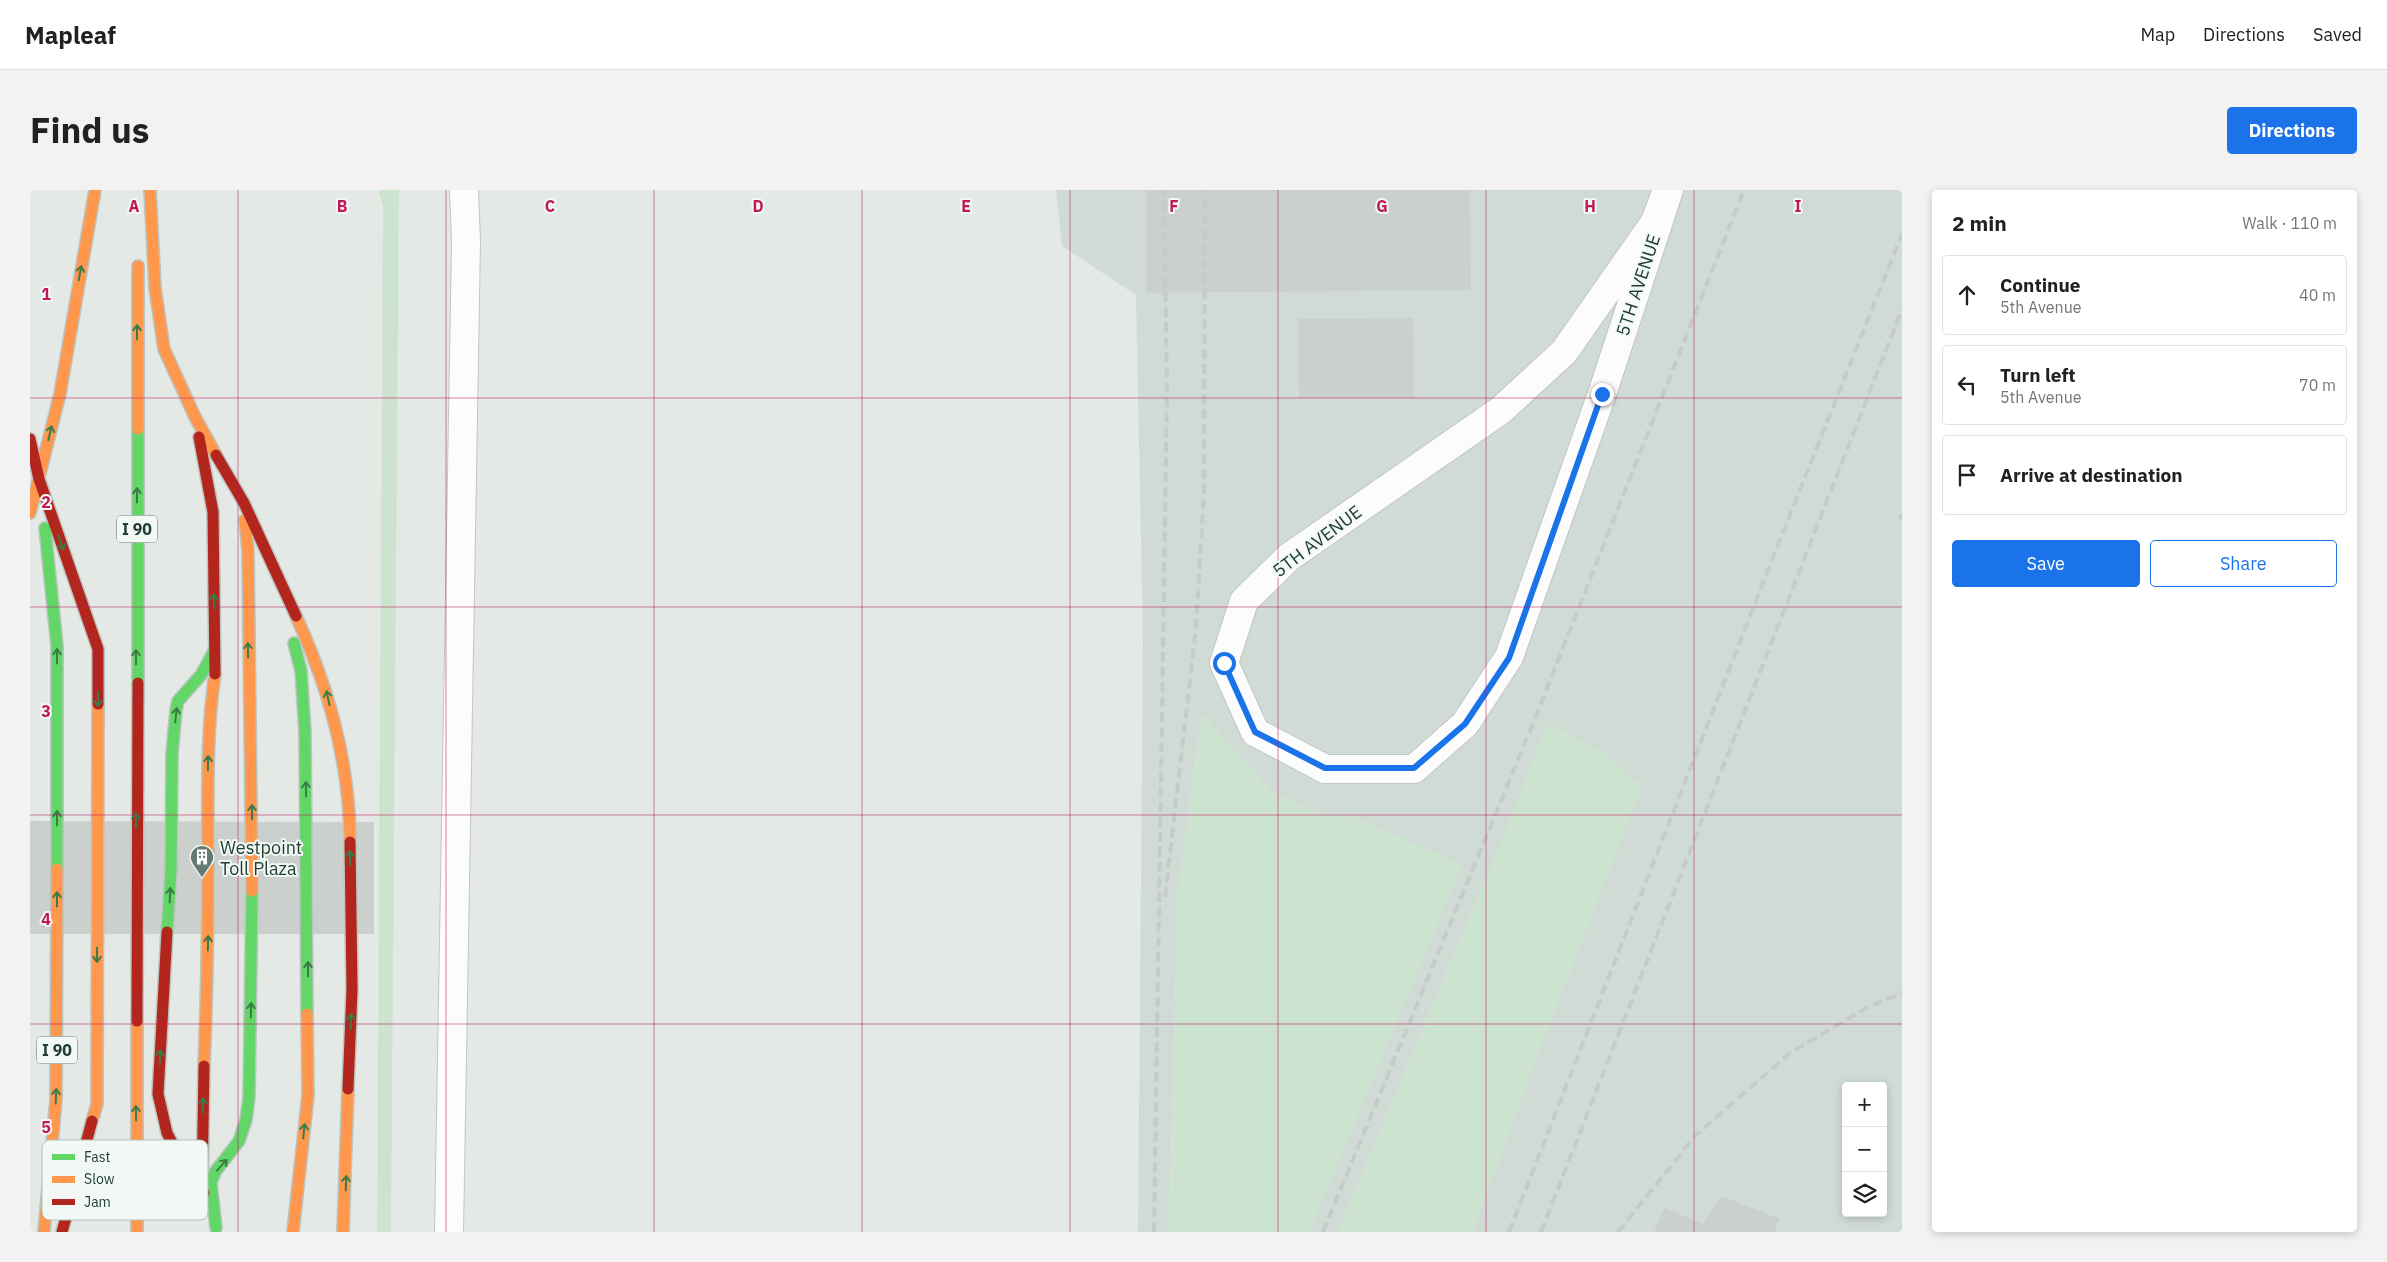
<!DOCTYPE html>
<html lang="en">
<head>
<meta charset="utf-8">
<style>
	:root { --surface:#fff; --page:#f2f2f2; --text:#202124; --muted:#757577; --line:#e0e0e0; --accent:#1a73e8 }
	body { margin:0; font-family:"IBM Plex Sans",sans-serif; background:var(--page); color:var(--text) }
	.controls { position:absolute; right:15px; bottom:15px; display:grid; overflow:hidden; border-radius:5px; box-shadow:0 2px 8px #0003 }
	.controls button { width:45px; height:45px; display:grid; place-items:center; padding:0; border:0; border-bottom:1px solid var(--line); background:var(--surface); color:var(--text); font:25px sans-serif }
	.stop { position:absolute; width:15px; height:15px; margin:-11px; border:4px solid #1a73e8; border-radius:50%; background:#fff }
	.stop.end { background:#1a73e8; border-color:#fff; box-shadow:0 1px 5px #0008 }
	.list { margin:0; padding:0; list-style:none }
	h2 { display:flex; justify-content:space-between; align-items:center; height:65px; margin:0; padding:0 20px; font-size:21px }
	h2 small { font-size:16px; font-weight:400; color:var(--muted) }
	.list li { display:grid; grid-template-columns:32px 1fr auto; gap:15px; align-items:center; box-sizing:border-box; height:80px; margin:0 10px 10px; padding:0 10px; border:1px solid var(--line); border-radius:5px }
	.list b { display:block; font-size:19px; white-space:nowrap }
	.list p { margin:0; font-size:16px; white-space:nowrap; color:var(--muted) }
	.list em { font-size:16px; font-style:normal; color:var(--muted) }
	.actions { display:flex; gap:10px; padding:15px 20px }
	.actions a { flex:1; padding:11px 0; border:1px solid var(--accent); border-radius:5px; text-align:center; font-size:18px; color:var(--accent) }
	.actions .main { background:var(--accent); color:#fff }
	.icon { flex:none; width:28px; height:28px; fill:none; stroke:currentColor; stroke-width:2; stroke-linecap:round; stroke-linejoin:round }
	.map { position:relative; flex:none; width:1872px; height:1042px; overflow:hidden; border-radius:5px }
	header { display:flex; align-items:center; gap:30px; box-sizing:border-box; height:70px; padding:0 25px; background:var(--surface); border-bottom:1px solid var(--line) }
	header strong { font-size:24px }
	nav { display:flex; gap:28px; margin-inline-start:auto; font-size:18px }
	.intro { display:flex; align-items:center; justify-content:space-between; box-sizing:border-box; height:120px; padding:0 30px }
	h1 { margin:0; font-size:35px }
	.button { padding:12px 22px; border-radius:5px; background:var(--accent); color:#fff; font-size:18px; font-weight:700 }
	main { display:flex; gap:30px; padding:0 30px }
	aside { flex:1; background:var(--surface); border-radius:5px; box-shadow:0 2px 8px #0003 }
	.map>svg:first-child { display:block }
	.built { fill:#d1dbd5; fill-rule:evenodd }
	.green { fill:#cce4cf }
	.building { fill:#cbd0cd }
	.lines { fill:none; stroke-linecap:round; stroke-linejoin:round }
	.street-casing { stroke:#c1c6c3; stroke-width:30 }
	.fast-casing { stroke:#bcc5c1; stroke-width:14 }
	.slow-casing { stroke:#bcc5c1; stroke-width:14 }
	.jam-casing { stroke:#bcc5c1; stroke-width:14 }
	.street { stroke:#fbfcfb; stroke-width:28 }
	.fast { stroke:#63d668; stroke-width:11 }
	.slow { stroke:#ff974d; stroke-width:11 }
	.jam { stroke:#b3261e; stroke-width:11 }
	.rail { stroke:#c6cbc9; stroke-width:4; stroke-dasharray:10 5; stroke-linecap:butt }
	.oneway { stroke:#3b7b47 }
	.route { stroke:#1a73e8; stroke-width:6 }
	.grid { fill:none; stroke:#c2185b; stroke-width:1; stroke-opacity:0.55 }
	.labels { text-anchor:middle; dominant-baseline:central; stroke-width:4; stroke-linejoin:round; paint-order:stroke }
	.shield { fill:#f2f9f4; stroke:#5f766c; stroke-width:1 }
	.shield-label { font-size:16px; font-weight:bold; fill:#203e31 }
	.street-label { font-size:18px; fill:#203e31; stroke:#f2f9f4 }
	.poi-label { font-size:18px; fill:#203e31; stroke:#f2f9f4; text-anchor:start }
	.key { fill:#f2f9f4; stroke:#b3c1ba; stroke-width:1 }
	.key-label { font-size:14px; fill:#203e31 }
	.grid-label { font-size:16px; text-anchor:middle; font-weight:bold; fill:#c2185b; stroke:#f2f9f4; stroke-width:4; stroke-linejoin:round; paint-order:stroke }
</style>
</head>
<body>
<header>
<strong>Mapleaf</strong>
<nav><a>Map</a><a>Directions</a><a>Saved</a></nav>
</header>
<div class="intro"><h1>Find us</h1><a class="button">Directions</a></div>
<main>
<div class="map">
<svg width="1872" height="1042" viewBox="0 0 1872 1042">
	<rect width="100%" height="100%" fill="#e4e9e6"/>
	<path class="built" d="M1026,0H1872V1042H1442L1498,890L1457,686L1308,1042H1279L1335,903L1327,628L1287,623L1240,601L1172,524L1148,703L1139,1042H1108L1113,451L1106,105L1032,56ZM1816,896H1853V1023H1816Z"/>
	<path class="green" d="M348,0H369L361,1042H347L353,16Z
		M1172,524L1240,601L1287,623L1327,628L1432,675L1279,1042H1139L1148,703Z
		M1518,533L1574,563L1612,596L1498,890L1442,1042H1308L1457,686Z"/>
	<path class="building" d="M1116,0H1440L1441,100L1116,103Z
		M1383,128L1384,208H1269L1268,129Z
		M0,631L344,632V744H0Z
		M1691,1006L1750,1029L1744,1042H1624L1634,1018L1673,1034Z"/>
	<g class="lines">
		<g class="street-casing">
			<path id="street" d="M1637,0L1625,32L1534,162L1471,220L1259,367L1214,411L1194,473L1225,542L1295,579H1384L1435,534L1479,467L1572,204L1639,0
				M419,1042L436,52L434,0"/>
		</g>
		<g class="fast-casing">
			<path id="fast" d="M15,338L27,456V679
				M264,453L271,481L275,542L277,824
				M108,493V239
				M137,742L141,681L142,564L146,520L148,511L171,485L184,461
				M186,1038L181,993L185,982L209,951L216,930L219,907L222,701"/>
		</g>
		<g class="slow-casing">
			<path id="slow" d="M120,0L125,98L134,159L165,227L186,265
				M108,239V76
				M0,323L30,204L65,0
				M215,330L218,361L222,701
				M266,426C298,496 320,575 320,652
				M174,876C177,806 178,736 178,666C178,605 176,544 185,484
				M62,931L67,914L68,514
				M14,1042L26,910L27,679
				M107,1042V831
				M263,1042L278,905L277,824
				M313,1042L318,899"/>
		</g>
		<g class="jam-casing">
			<path id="jam" d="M169,247L183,322L185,484
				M0,249L9,289L68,459V514
				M186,265L214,313L266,426
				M137,742L128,904L137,943L149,966L174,1003
				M107,831L108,493
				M318,899L322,800L320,652
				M172,999L174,876
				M32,1042L62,931"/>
		</g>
		<use href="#street" class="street"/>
		<use href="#fast" class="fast"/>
		<use href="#slow" class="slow"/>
		<use href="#jam" class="jam"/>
		<path class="rail" d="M1870,329L1872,325
			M1135,707L1166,438L1174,304L1175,0
			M1124,1042L1137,202L1134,0
			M1293,1042L1504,531L1714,0
			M1479,1042L1738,380L1872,44
			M1511,1042L1872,119
			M1588,1042L1665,946L1760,863L1838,817L1872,803"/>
	</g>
	<defs><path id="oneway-shaft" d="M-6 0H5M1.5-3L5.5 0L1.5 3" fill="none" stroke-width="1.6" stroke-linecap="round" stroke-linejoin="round" transform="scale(1.25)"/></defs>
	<g class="oneway">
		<use href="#oneway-shaft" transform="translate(50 83) rotate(-80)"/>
		<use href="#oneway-shaft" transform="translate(107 142) rotate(-90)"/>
		<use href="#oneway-shaft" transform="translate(20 243) rotate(-77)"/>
		<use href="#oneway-shaft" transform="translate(107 305) rotate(-90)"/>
		<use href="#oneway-shaft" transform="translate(31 353) rotate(71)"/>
		<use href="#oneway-shaft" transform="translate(184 411) rotate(-91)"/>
		<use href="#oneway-shaft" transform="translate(218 460) rotate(-91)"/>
		<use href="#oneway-shaft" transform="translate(27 466) rotate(-90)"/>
		<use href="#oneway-shaft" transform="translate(106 467) rotate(-90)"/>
		<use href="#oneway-shaft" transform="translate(298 508) rotate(-102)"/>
		<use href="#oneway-shaft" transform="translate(68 509) rotate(90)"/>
		<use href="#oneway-shaft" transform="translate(146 525) rotate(-84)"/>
		<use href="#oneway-shaft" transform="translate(178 573) rotate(-89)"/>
		<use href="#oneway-shaft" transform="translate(276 599) rotate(-91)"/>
		<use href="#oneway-shaft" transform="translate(222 622) rotate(-91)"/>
		<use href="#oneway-shaft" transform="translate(27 628) rotate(-90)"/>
		<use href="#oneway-shaft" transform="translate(106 630) rotate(-90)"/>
		<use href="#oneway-shaft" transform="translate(320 668) rotate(-90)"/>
		<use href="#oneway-shaft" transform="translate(140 705) rotate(-87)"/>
		<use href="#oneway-shaft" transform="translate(27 709) rotate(-90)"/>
		<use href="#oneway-shaft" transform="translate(178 753) rotate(-89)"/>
		<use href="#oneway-shaft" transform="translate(67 765) rotate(90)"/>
		<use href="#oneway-shaft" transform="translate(278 779) rotate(-90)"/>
		<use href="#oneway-shaft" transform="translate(221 820) rotate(-89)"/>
		<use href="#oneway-shaft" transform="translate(321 831) rotate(-88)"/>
		<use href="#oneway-shaft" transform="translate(130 867) rotate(-87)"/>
		<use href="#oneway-shaft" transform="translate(26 906) rotate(-88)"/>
		<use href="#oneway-shaft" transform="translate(173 915) rotate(-88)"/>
		<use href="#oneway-shaft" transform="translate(106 923) rotate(-91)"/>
		<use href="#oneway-shaft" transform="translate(274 941) rotate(-84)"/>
		<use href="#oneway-shaft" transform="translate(192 975) rotate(-48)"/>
		<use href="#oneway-shaft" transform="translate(316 993) rotate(-88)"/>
	</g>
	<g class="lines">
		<path class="route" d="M1194,473L1225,542L1295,578H1384L1435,534L1479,468L1572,204"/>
	</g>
	<path class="grid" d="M208,0V1042M416,0V1042M624,0V1042M832,0V1042M1040,0V1042M1248,0V1042M1456,0V1042M1664,0V1042M0,208H1872M0,417H1872M0,625H1872M0,834H1872"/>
	<defs>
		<g id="building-pin" transform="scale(1.25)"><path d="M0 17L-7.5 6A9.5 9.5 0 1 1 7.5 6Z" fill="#657a70" stroke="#f2f9f4"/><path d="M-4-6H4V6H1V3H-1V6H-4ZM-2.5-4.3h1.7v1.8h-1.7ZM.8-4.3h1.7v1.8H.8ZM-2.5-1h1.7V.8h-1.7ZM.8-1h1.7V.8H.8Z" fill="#fff"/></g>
	</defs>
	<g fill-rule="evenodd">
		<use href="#building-pin" x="172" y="667"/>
	</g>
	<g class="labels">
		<g class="shield">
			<rect x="87" y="325.5" width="40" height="27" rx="4"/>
			<rect x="7" y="846.5" width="40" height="27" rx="4"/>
		</g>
		<g class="shield-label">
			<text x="107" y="339">I 90</text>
			<text x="27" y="860">I 90</text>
		</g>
		<g class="street-label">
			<text transform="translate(1608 95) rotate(-72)">5TH AVENUE</text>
			<text transform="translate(1287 351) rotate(-37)">5TH AVENUE</text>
		</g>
		<g class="poi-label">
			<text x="190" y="657">Westpoint<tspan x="190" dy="21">Toll Plaza</tspan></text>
		</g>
	</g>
	<rect x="12" y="950" width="166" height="80" rx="8" class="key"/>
	<rect x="22" y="964" width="23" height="6" fill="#63d668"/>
	<rect x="22" y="986" width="23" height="7" fill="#ff974d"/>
	<rect x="22" y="1009" width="23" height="6" fill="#b3261e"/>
	<g class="key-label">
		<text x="54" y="972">Fast</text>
		<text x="54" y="994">Slow</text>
		<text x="54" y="1017">Jam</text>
	</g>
	<g class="grid-label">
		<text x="104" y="22">A</text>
		<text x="312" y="22">B</text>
		<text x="520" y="22">C</text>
		<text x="728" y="22">D</text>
		<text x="936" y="22">E</text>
		<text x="1144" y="22">F</text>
		<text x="1352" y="22">G</text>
		<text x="1560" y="22">H</text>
		<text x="1768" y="22">I</text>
		<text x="16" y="110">1</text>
		<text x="16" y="318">2</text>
		<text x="16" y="527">3</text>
		<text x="16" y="735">4</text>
		<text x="16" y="943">5</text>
	</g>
</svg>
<div class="controls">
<button>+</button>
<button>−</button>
<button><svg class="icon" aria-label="layers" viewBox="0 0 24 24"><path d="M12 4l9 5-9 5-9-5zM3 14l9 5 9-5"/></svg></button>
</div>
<div class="stop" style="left:1194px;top:473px"></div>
<div class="stop end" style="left:1572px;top:204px"></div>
</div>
<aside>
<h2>2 min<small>Walk · 110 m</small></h2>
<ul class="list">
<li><svg class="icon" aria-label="ahead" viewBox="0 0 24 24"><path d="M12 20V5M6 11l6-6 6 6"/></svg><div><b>Continue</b><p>5th Avenue</p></div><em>40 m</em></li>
<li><svg class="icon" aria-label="left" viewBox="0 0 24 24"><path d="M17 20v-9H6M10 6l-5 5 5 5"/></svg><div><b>Turn left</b><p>5th Avenue</p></div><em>70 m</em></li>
<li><svg class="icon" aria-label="arrive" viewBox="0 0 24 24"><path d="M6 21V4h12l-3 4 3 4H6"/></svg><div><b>Arrive at destination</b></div></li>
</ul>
<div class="actions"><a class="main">Save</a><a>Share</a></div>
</aside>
</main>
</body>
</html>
